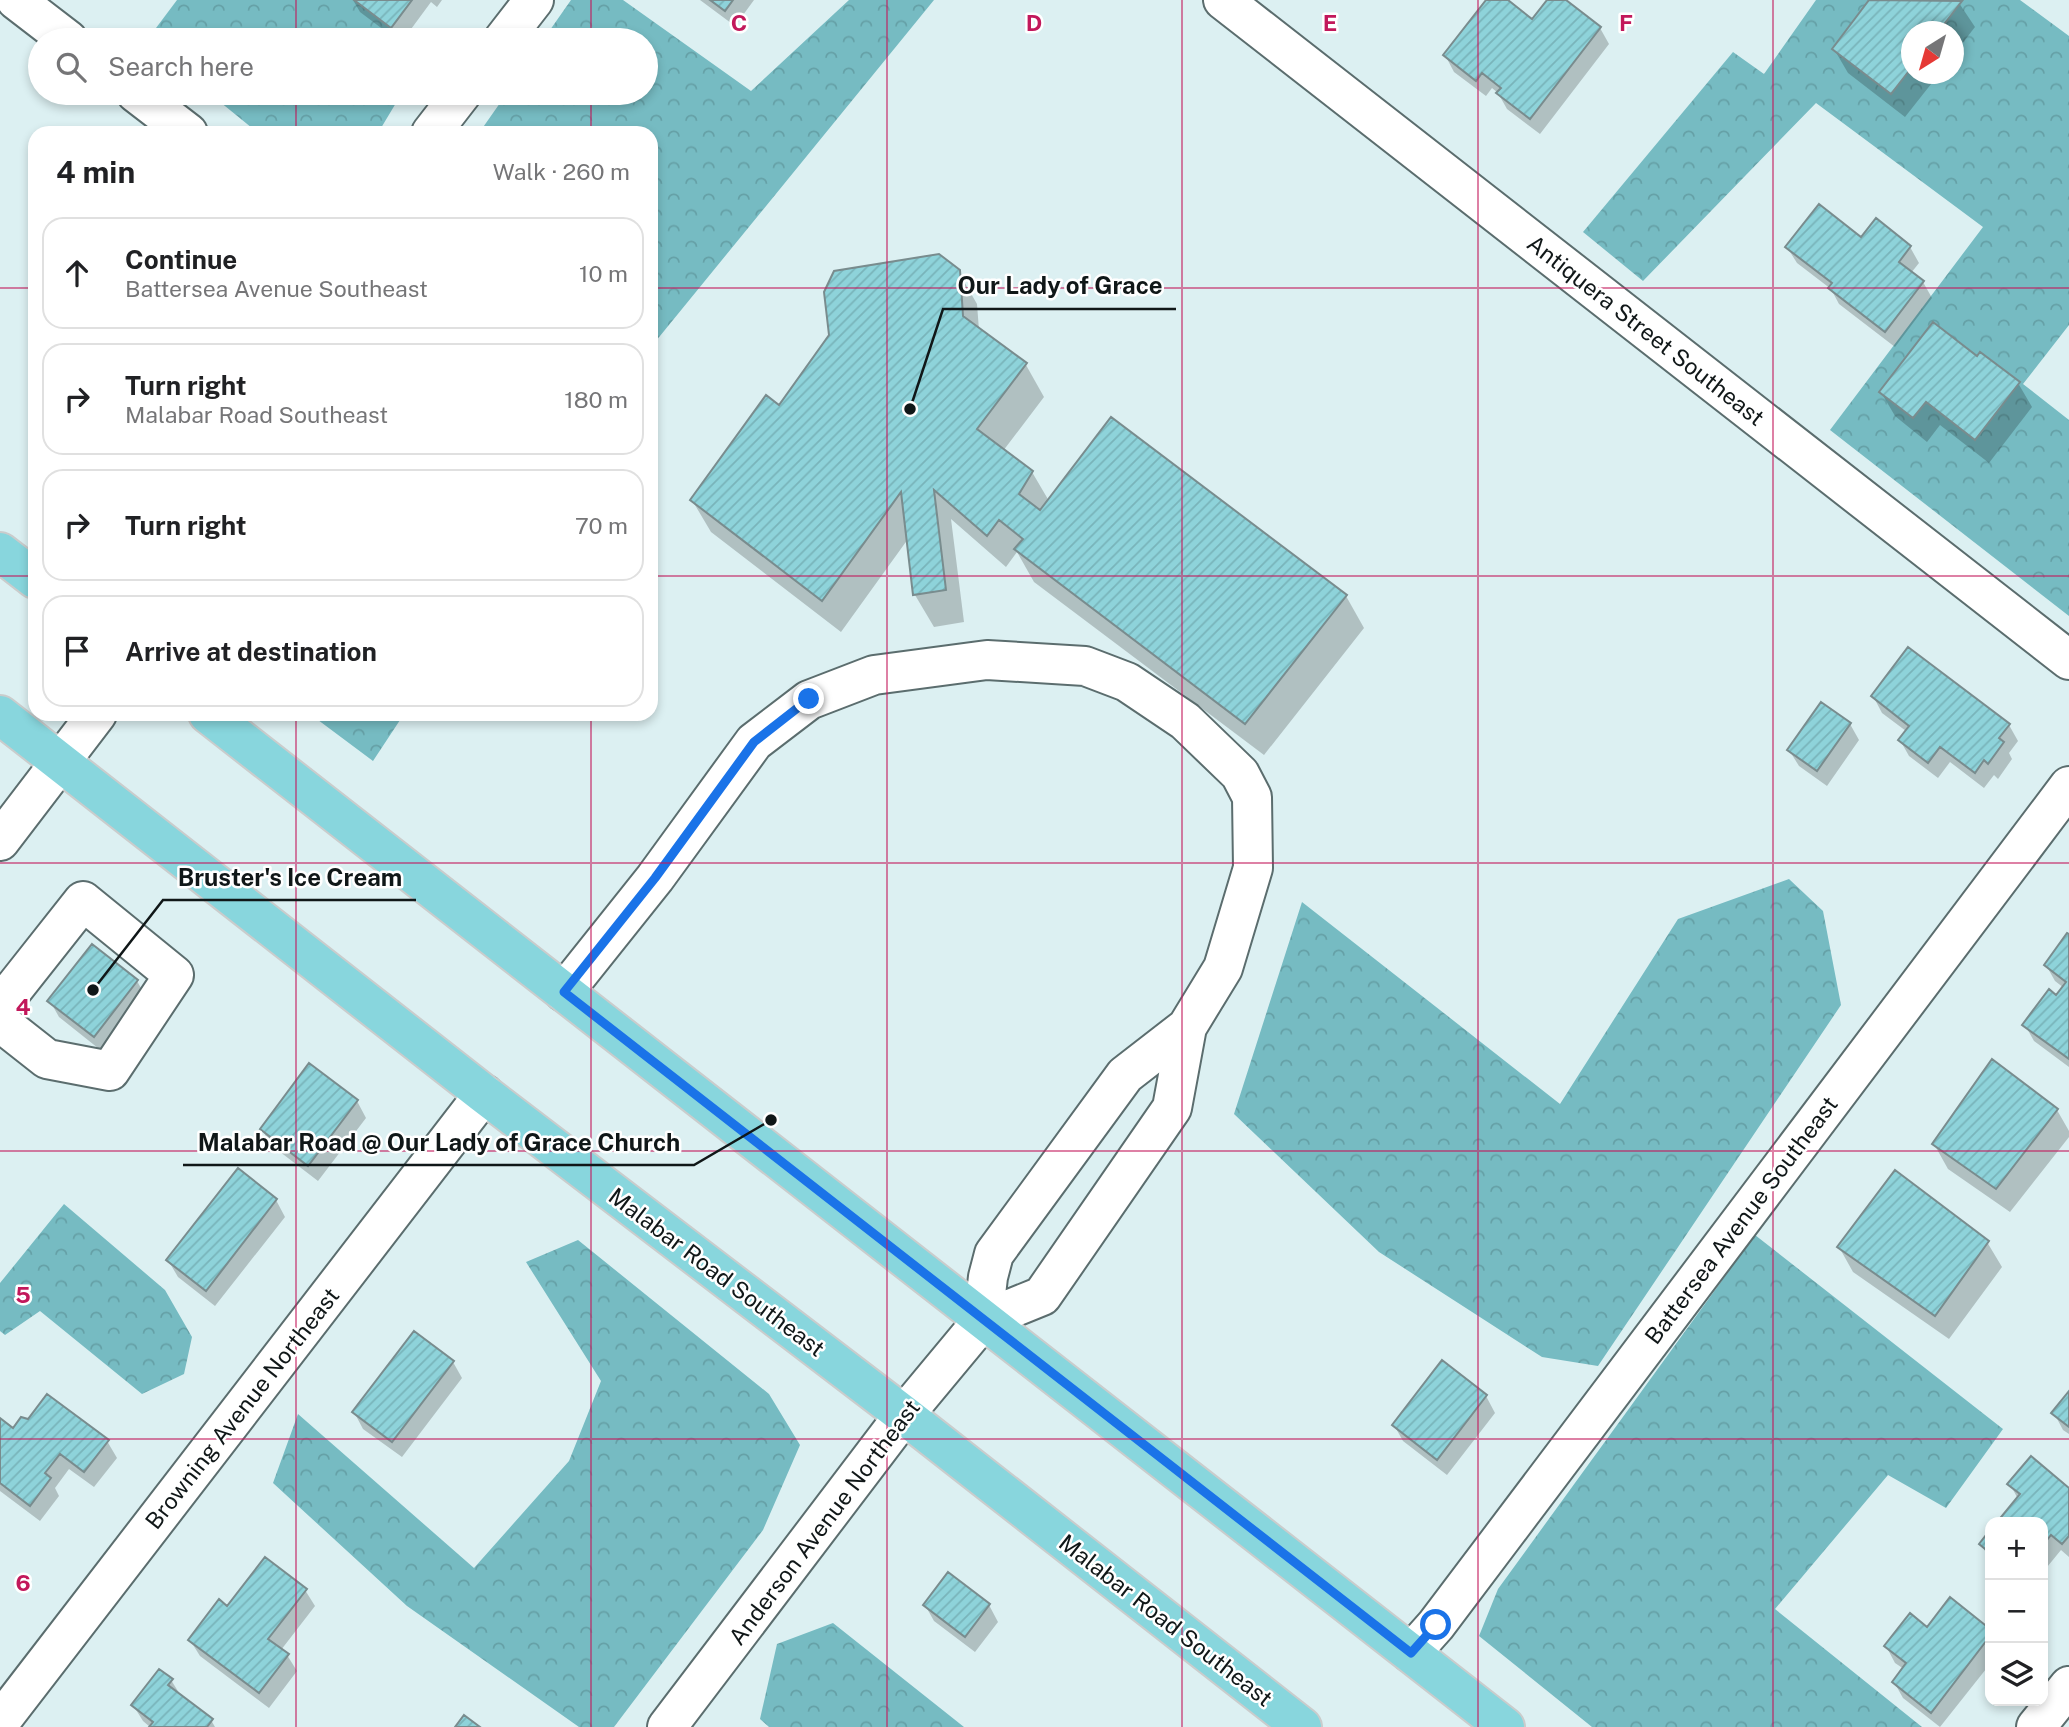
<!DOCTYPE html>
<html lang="en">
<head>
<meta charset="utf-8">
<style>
	:root { --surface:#fff; --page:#f6f6f6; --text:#202124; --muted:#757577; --line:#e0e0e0 }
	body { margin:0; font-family:"Public Sans",sans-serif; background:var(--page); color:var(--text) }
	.controls { position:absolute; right:21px; bottom:21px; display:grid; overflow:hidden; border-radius:14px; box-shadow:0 4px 10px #0003 }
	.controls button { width:63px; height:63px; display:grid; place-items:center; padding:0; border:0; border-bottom:2px solid var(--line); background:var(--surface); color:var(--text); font:35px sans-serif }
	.compass { position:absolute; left:1901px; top:21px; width:63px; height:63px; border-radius:50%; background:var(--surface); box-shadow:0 4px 10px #0003; rotate:217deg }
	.stop { position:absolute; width:21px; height:21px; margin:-16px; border:5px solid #1a73e8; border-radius:50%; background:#fff }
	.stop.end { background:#1a73e8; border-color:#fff; box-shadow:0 2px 7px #0008 }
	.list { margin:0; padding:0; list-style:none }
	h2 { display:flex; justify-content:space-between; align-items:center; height:91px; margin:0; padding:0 28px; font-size:30px }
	h2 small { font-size:23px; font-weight:400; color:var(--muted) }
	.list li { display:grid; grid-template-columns:46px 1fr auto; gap:21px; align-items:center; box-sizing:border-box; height:112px; margin:0 14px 14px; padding:0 14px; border:2px solid var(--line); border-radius:21px }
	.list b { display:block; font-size:26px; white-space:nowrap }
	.list p { margin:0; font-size:23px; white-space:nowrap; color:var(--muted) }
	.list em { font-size:23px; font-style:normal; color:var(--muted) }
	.icon { flex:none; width:38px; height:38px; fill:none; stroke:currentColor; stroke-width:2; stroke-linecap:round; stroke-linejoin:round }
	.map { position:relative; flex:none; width:2069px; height:1727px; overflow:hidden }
	.search { position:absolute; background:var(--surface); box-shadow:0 4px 10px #0003; left:28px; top:28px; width:630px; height:77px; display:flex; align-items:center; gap:18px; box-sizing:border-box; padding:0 24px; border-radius:38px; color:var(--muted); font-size:26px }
	.panel { position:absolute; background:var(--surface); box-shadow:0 4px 10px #0003; left:28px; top:126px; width:630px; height:595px; border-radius:21px }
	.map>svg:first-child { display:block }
	.forest { fill:url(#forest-crowns); fill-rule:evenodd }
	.shadow { fill:#0003 }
	.building { fill:url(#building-hatch); stroke:#798c8e; stroke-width:2 }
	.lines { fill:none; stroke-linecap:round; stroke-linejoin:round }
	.minor-casing { stroke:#5b6d6e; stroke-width:42 }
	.major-casing { stroke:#cacccc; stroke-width:42 }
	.minor { stroke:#fff; stroke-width:38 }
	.major { stroke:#88d6dd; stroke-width:38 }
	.route { stroke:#1a73e8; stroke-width:9 }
	.grid { fill:none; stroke:#c2185b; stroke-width:2; stroke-opacity:0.55 }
	.labels { text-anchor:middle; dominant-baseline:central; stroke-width:5; stroke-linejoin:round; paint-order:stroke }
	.street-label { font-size:23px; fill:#101718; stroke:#fff }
	.grid-label { font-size:23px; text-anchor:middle; font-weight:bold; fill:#c2185b; stroke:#fff; stroke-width:5; stroke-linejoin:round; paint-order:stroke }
	.leader { fill:none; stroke:#101718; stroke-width:2.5 }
	.callout-dot { fill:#101718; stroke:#fff; stroke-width:2.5 }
	.callout-label { font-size:24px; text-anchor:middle; font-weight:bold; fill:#101718; stroke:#fff; stroke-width:5; stroke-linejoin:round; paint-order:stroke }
</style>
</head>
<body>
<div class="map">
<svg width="2069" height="1727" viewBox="0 0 2069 1727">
	<defs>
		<pattern id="forest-crowns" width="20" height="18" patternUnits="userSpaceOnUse" patternTransform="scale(1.75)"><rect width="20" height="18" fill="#76bbc2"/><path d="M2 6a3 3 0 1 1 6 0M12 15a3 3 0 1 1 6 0" fill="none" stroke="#65a0a6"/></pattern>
		<pattern id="building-hatch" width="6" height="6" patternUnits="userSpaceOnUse" patternTransform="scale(1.75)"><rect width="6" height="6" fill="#8ed3da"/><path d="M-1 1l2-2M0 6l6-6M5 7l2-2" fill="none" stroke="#79b4ba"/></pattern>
	</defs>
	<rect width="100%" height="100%" fill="#dcf0f2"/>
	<path class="forest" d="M177,0H356L405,40H147Z
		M571,0H623L751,91L849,0H934L651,347V133H479L507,93H646V40H543Z
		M1816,0H2020L2069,36V325L2023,384L2069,420V616L1830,430L1983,227L1816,103L1643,281L1583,232L1733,52L1764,74ZM1912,32H1954V74H1912Z
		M209,93H402L378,133H258Z
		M310,714H404L373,761Z
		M1789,879L1823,911L1841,1005L1598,1366L1542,1357L1379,1252L1234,1114L1302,902L1560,1104L1678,919Z
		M64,1204L165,1290L192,1337L184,1374L142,1394L40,1311L5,1335L0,1331V1283Z
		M1755,1235L2003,1429L1946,1508L1888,1475L1775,1609L1922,1727H1592L1479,1636L1498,1589Z
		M578,1240L769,1394L800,1445L763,1530L614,1727H579L407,1606L273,1483L298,1414L474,1568L569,1461L601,1381L526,1262Z
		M833,1623L964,1727H769L760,1719L777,1644Z"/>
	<path class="shadow" d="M353,0H442L437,7L431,2L403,40H397L360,12Z
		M700,0H754L735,26Z
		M1488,0H1505L1533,21L1549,0H1564L1600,28L1609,44L1540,134L1507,109L1498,93L1492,88L1486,96L1454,72L1445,55Z
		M1872,0H1957L1975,27L1954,54V32H1912V74H1939L1905,117L1848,73L1834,49Z
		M1862,239L1910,247L1919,263L1911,273L1923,282L1932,298L1895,347L1839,304L1831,289L1797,263L1787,247Z
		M958,271L977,304L979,330L1026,365L1044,397L1003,451L1032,472L1049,501L1346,596L1364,628L1264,755L1034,582L1017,552L1006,567L951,519L964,622L934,627L915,595L908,539L841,632L711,532L692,500L780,407Z
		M1977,359L2018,383L2032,407L1989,463L1940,425L1927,442L1895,416L1881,392Z
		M1873,696L2009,725L2018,741L2009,753L2012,759L1998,779L1994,775L1984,788L1950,762L1938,778L1909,756L1900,740L1906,731L1882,713Z
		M1850,724L1859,740L1827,786L1799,766L1789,750Z
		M2069,936V1067L2034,1041L2025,1025L2057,998L2064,988L2055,981L2046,965Z
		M137,981L146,997L103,1052L59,1017L50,1001Z
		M309,1066L357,1101L366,1118L318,1181L271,1145L262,1129Z
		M2057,1110L2069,1131V1137L2010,1212L1948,1169L1934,1144Z
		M276,1200L285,1217L215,1306L178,1277L168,1260Z
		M1987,1242L2002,1267L1949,1339L1853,1272L1839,1247Z
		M453,1362L462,1378L402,1457L363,1429L354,1412Z
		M1442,1363L1486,1396L1495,1413L1447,1475L1403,1441L1394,1425Z
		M2069,1394V1434L2063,1430L2054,1413Z
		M0,1421L13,1431L107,1441L117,1458L94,1487L69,1469L55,1488L59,1496L40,1521L0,1491Z
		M2010,1484L2069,1490V1557L2061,1550L2043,1572V1522H1999L2018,1499Z
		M1990,1533V1560L1981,1544Z
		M949,1574L989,1605L998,1622L975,1652L934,1621L925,1605Z
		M305,1590L315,1606L281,1650L287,1655L297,1671L269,1708L200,1656L190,1640L228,1609Z
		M1951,1600L1990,1631V1664L1940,1727L1903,1698L1894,1682L1904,1669L1895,1663L1886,1646L1928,1629Z
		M171,1680L181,1696L211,1720L215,1727H150L143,1721L133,1705Z"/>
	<path class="building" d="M354,0H412L391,28Z
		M710,0H733L725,11Z
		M1486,0H1508L1532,19L1547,0H1566L1601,27L1530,119L1496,93L1501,88L1482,73L1476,81L1443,55Z
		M1869,0L1962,1L1938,32H1912V67L1891,94L1832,49Z
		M1819,204L1861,237L1876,218L1911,246L1899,262L1924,281L1885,332L1828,288L1832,283L1785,247Z
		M939,254L960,270L963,316L1027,363L977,429L1033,471L1019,494L1040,510L1111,417L1347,595L1245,724L1014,549L1023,539L999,520L987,536L934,490L946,590L913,595L901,492L822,601L690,500L766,395L779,405L829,335L824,292L834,271Z
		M1933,322L1977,356L1980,352L2020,382L1975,440L1926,402L1913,418L1879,392Z
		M1908,647L2010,724L1999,738L2004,742L1988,764L1984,760L1975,773L1940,747L1928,763L1898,740L1909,726L1871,696Z
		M1821,702L1851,723L1817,771L1787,750Z
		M2067,933L2069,934V1059L2022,1025L2049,989L2056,995L2066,982L2044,965Z
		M92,944L138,980L94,1037L47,1001Z
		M1992,1059L2058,1109L1996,1189L1932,1144Z
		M309,1063L358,1100L308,1166L260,1129Z
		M238,1168L277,1199L206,1291L166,1260Z
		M1895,1170L1989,1241L1935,1316L1837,1247Z
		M414,1331L454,1361L392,1442L352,1412Z
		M1442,1360L1487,1395L1437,1460L1392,1425Z
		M2069,1391V1427L2051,1413Z
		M47,1394L109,1440L84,1472L60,1454L45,1473L51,1478L30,1506L0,1483V1418L13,1428L21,1417L28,1419Z
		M2031,1456L2069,1488V1536L2062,1544L2051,1535L2043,1545V1522H1997L2020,1494L2007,1484Z
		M1990,1530V1553L1979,1544Z
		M265,1557L307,1589L268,1639L289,1654L259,1693L188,1640L219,1599L227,1606Z
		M948,1572L990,1604L965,1637L923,1605Z
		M1950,1597L1990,1629V1636L1931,1713L1892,1682L1906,1663L1884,1646L1910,1613L1927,1627Z
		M159,1669L173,1679L168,1685L213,1719L207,1727H149L153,1722L131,1705Z
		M464,1715L480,1727H455Z"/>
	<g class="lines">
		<g class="minor-casing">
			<path id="minor" d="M16,0L68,40
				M1223,0L2069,660
				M503,40L534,0
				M136,93L188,133
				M431,133L462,93
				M0,841L97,714
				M564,992L655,878L754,742L809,700L874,675L987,660L1085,666L1127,682L1185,721L1240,774L1252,797L1253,868L1223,968L1187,1027L1172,1108L1042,1296L983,1320L904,1415L667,1727
				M0,1006L83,901L174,975L110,1071L47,1059L0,1022
				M983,1320L988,1277L994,1254L1125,1075L1187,1027
				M1411,1653L1436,1625L2069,786
				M0,1722L484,1094
				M2036,1727L2069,1686"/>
		</g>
		<g class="major-casing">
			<path id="major" d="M0,552L35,579
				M208,714L1505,1727
				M0,715L484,1094L904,1415L1302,1727"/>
		</g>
		<use href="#minor" class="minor"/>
		<use href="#major" class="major"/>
	</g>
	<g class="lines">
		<path class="route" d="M809,699L754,742L655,878L564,992L1411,1653L1436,1625"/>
	</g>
	<path class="grid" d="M296,0V40M591,0V40M887,0V1727M1182,0V1727M1478,0V1727M1773,0V1727M296,93V133M591,93V133M0,288H35M651,288H2069M0,576H35M651,576H2069M296,714V1727M591,714V1727M0,863H2069M0,1151H2069M0,1439H2069"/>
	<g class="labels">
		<g class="street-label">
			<text transform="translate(1646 330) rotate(38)">Antiquera Street Southeast</text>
			<text transform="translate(1741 1220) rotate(-53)">Battersea Avenue Southeast</text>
			<text transform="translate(717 1272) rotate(37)">Malabar Road Southeast</text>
			<text transform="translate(242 1408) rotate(-52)">Browning Avenue Northeast</text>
			<text transform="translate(824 1522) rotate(-53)">Anderson Avenue Northeast</text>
			<text transform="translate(1166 1620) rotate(38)">Malabar Road Southeast</text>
		</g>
	</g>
	<g class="grid-label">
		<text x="739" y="31">C</text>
		<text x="1034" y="31">D</text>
		<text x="1330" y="31">E</text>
		<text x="1626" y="31">F</text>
		<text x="23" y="1015">4</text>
		<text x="23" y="1303">5</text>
		<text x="23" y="1591">6</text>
	</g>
	<path class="leader" d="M910 409L943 309H1176M93 990L163 900H416M771 1120L694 1165H183"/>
	<g class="callout-dot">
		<circle cx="910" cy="409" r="7"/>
		<circle cx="93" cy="990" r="7"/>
		<circle cx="771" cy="1120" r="7"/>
	</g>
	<g class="callout-label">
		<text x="1060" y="294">Our Lady of Grace</text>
		<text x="290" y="886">Bruster's Ice Cream</text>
		<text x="439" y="1151">Malabar Road @ Our Lady of Grace Church</text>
	</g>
</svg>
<div class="controls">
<button>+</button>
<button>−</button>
<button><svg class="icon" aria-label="layers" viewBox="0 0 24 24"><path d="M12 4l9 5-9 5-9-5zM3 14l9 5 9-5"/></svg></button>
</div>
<svg class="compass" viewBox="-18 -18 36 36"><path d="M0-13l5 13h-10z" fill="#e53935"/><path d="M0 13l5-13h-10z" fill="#757577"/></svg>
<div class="stop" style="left:1436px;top:1625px"></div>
<div class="stop end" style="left:809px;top:699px"></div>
<div class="search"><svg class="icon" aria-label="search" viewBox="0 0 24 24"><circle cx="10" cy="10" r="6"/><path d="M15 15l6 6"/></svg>Search here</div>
<section class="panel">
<h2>4 min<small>Walk · 260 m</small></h2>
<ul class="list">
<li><svg class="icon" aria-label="ahead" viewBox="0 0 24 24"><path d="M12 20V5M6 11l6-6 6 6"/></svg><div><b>Continue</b><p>Battersea Avenue Southeast</p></div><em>10 m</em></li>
<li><svg class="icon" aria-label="right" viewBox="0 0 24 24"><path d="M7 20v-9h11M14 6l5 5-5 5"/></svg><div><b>Turn right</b><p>Malabar Road Southeast</p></div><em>180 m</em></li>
<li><svg class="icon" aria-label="right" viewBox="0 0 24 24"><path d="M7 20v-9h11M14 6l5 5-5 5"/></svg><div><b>Turn right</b></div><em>70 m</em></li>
<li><svg class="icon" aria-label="arrive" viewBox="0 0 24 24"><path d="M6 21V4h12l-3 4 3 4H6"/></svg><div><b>Arrive at destination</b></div></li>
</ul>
</section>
</div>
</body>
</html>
